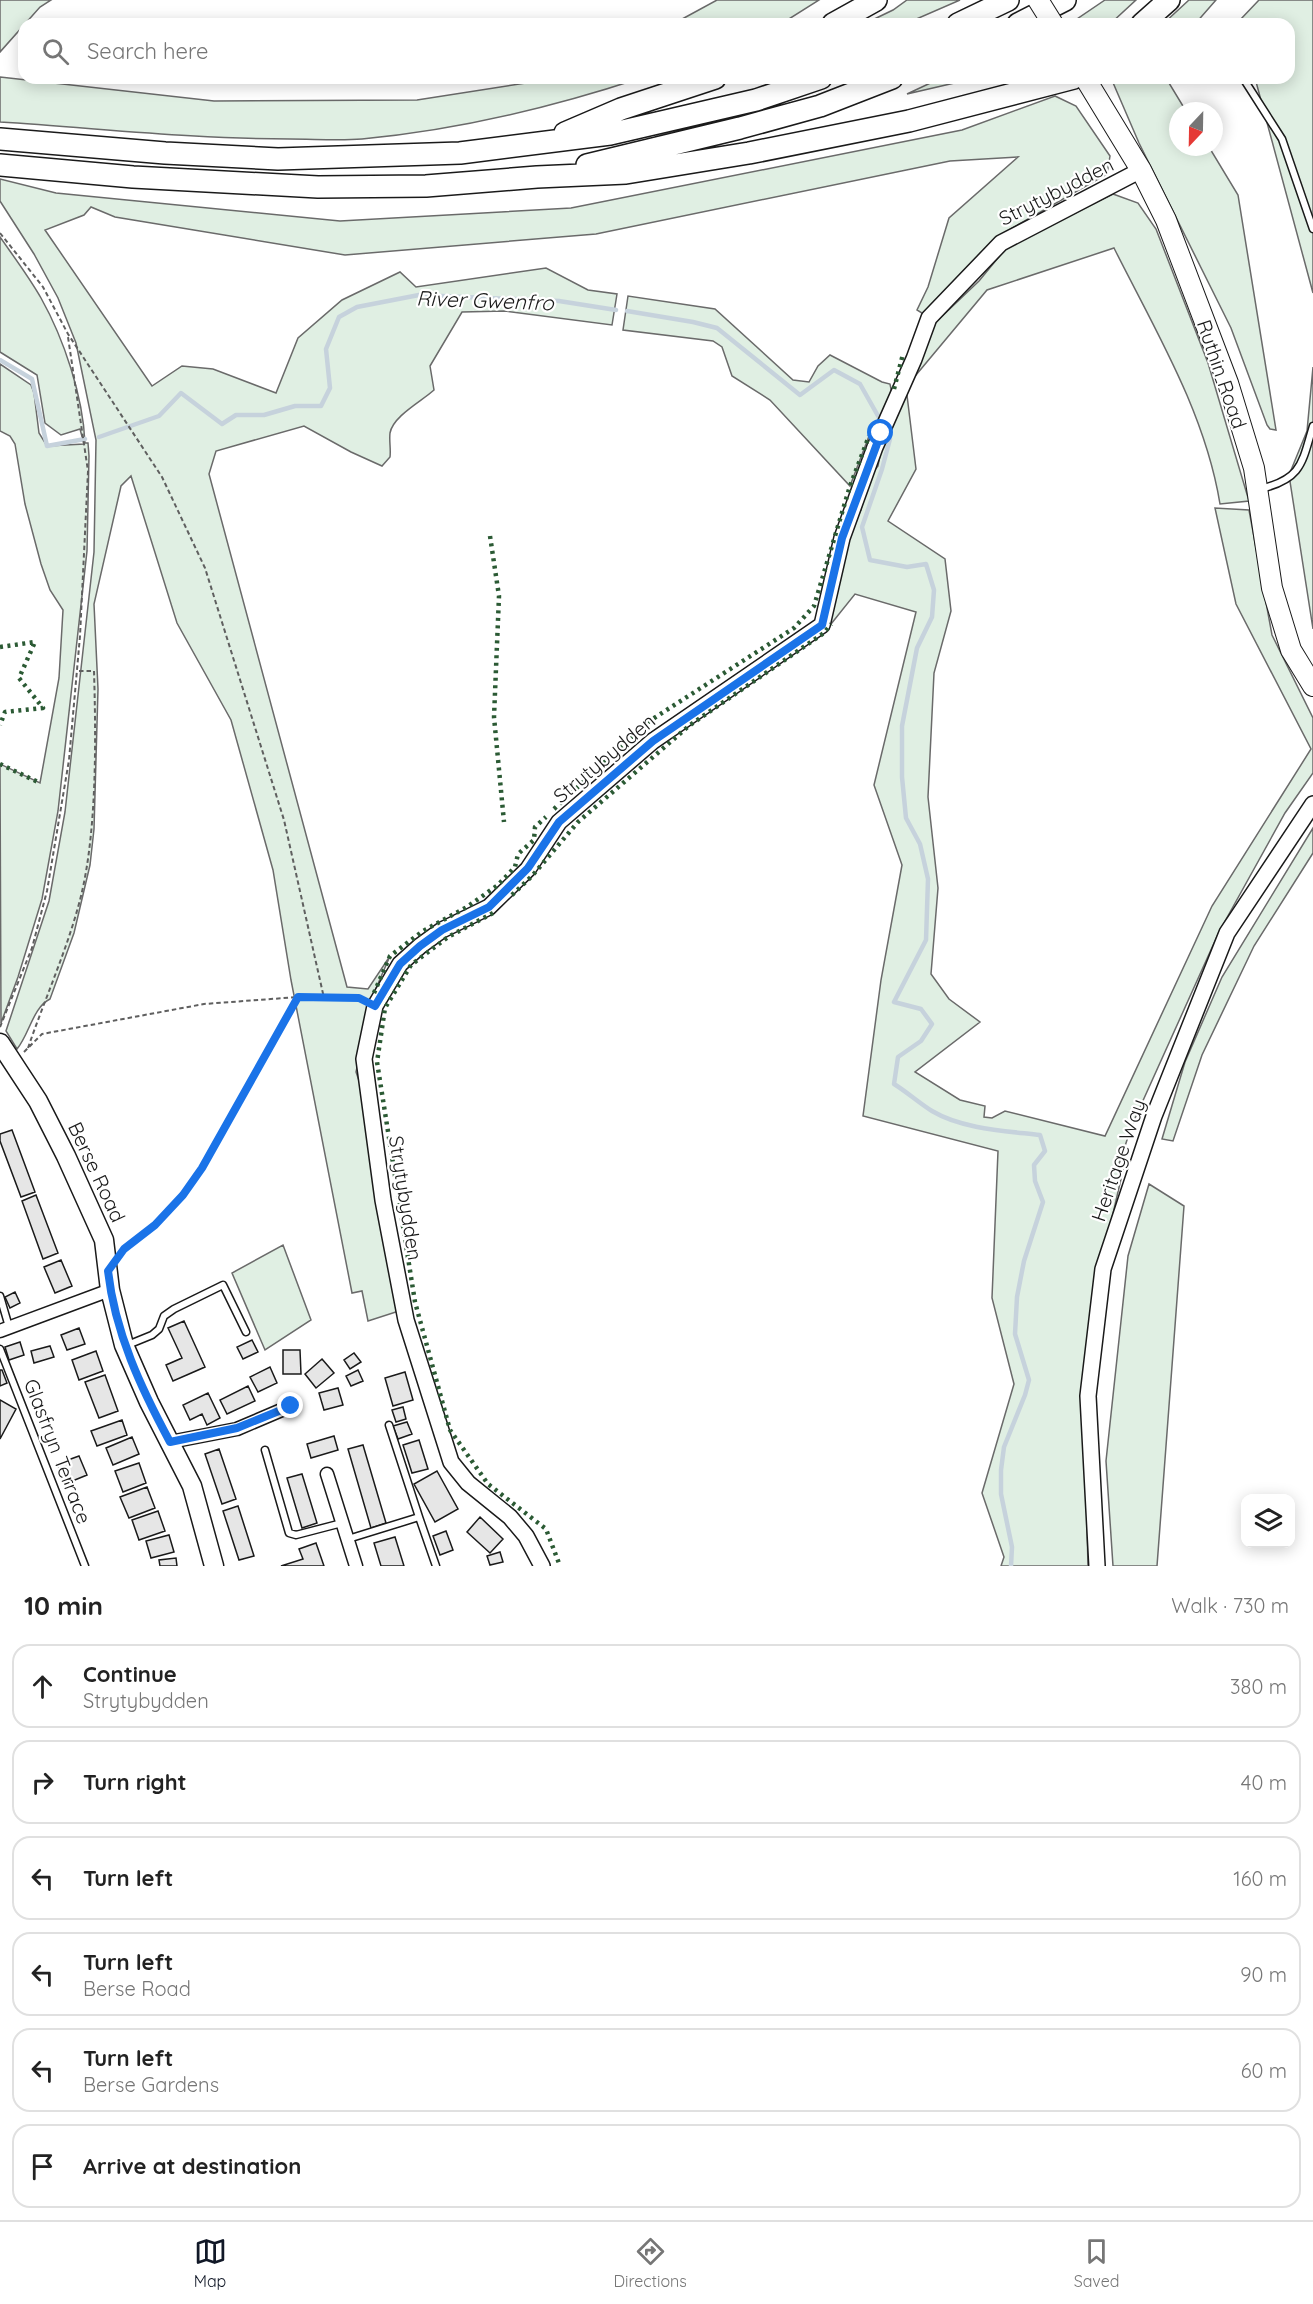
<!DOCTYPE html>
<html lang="en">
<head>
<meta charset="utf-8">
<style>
	:root { --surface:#fff; --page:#f2f2f2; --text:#222; --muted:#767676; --line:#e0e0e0; --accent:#111827 }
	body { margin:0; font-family:Quicksand,sans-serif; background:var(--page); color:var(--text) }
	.controls { position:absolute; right:18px; bottom:18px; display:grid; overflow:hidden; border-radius:12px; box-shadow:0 3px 15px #0003 }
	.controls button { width:54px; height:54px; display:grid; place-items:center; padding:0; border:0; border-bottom:2px solid var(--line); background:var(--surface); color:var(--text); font:30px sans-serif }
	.compass { position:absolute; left:1169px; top:102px; width:54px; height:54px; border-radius:50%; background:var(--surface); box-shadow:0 3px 15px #0003; rotate:202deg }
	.stop { position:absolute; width:18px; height:18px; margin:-14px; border:4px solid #1a73e8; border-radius:50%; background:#fff }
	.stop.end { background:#1a73e8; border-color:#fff; box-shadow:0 2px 6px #0008 }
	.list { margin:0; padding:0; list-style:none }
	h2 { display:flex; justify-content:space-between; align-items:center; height:78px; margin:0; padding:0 24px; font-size:26px }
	h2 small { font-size:20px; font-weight:400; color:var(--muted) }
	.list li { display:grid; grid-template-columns:39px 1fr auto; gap:18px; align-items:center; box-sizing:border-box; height:84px; margin:0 12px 12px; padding:0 12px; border:2px solid var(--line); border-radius:18px }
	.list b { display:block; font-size:22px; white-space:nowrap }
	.list p { margin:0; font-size:20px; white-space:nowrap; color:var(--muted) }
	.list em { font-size:20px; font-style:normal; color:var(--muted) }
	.icon { flex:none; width:33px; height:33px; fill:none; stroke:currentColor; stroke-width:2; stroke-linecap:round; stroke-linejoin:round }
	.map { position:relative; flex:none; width:1313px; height:1566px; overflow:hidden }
	.search { position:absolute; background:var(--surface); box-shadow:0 3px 15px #0003; left:18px; right:18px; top:18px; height:66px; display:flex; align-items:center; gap:15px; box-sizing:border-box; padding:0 21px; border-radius:18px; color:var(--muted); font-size:22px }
	.sheet { height:654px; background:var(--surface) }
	nav { display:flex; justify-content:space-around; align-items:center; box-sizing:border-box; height:84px; border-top:2px solid var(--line); background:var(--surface); font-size:16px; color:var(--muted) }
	nav a { display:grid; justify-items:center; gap:3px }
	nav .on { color:var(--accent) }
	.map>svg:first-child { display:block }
	.green { fill:#e0efe3; stroke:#6a6a6a; stroke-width:1.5 }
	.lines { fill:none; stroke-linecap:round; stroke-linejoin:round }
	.stream { stroke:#c6d2dc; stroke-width:4.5 }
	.building { fill:#e6e6e6; stroke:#1a1a1a; stroke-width:1.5 }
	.service-casing { stroke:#1a1a1a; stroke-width:9 }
	.minor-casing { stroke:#1a1a1a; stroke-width:15 }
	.tertiary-casing { stroke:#1a1a1a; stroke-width:18 }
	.secondary-casing { stroke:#1a1a1a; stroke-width:21 }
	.primary-casing { stroke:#1a1a1a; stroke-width:22 }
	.trunk-casing { stroke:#1a1a1a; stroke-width:24 }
	.path { stroke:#5f5f5f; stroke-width:2; stroke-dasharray:4.5 3; stroke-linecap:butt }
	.service { stroke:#fff; stroke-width:6 }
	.minor { stroke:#fff; stroke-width:12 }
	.tertiary { stroke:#fff; stroke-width:15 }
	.secondary { stroke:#fff; stroke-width:18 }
	.primary { stroke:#fff; stroke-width:20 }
	.trunk { stroke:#fff; stroke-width:21 }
	.primary-bridge-casing { stroke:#1a1a1a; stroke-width:22; stroke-linecap:butt }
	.primary-bridge { stroke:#fff; stroke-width:20 }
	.hedge { stroke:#2b5a34; stroke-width:4.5; stroke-dasharray:3 4.5; stroke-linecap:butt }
	.route { stroke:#1a73e8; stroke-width:8 }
	.labels { text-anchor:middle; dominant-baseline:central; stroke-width:4.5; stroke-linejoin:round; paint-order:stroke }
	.street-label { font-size:20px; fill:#1a1a1a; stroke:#fff }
	.water-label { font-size:21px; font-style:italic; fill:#1a1a1a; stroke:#fff }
</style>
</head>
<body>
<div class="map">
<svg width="1313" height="1566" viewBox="0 0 1313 1566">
	<rect width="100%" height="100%" fill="#fff"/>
	<path class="green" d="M0,0H51L40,7L0,52Z
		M717,0H819L781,24H673Z
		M907,0H960L905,24H864L893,10Z
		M1105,0H1136L1110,24H1080L1077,19Z
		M1189,0H1216L1195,24H1163Z
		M1259,0H1313V293L1255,78H1289V24H1241L1240,20Z
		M0,77L214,101L417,100L558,78H641C550,108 458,130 362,139C339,141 314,139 290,139C193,139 97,128 0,122Z
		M941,78H976L907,94Z
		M1111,78H1166L1186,111H1178V147H1209L1238,195L1276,430L1270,429L1267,425L1231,328L1139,143Z
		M1055,96L1076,106L1110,156L1107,174L1000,235L925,315L917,310L928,287L949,218L1018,157L950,161L596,234L345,255L115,217L91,207L84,215L45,230L152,386L182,366L213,369L276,393L298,338L342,300L400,272L416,287L546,268L588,290L617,294L612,325L505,311L462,312L430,366L434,390C422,401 393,416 390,433C389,441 391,449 390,457L382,466L351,452L304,426L216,451L209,474L347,987L368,989L390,956L374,993L356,1072L364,1095L399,1311L368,1321L362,1291L352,1293L291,980L273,870L231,720L177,623L131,476L121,486L94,604L98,689L94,829L90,865L74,933L50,999C33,1007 29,1035 17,1049L6,1031L49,901L65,812L94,552L96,440L76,343L58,298L34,254L0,201V179L56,193L340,221L571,208L962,130Z
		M1113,194L1138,203L1156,229L1208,363L1249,501L1220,504C1205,412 1155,330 1114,248L987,290L906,387L916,469L888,521L945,559L951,611L934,673L928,797L938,888L931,974L949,999L980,1022L915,1072L960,1100L985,1106L984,1117L992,1118L1005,1111L1105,1136L1212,906L1311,749L1236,604L1215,508L1249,510L1272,635L1313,718V773L1285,813L1219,932L1132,1125L1119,1164L1124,1166L1100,1270L1084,1405L1088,1566H1001L1004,1557L982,1493L1014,1384L992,1298L998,1151L863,1116L881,980L902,865L874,785L916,612L855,594L831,624L830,613L852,526L861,510L866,481L878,466L882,444L869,436L850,486L770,400L732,376L722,347L713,341L623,330L628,296L715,309L793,380L809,382L818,366L830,355L882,382L890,384L892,394L906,387L936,322L979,281L1007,247Z
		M0,237C14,257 29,277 41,298C64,339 83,396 85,443H88L89,456L87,551L58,811L42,899L18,977L1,1023L0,764L40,783L59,678L63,610L50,590L41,564L25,504L15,444L10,436L0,431V364L31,385L34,393L39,433L47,446L84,444L80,429L61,435L45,423L37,375L0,352Z
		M1313,367V629L1289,475L1307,431Z
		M1313,828V853L1254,946L1202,1055L1173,1141L1162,1139L1185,1062L1222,977Z
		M1149,1184L1184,1206L1157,1566H1113L1106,1461L1128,1256Z
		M283,1245L311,1320L265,1350L232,1273Z"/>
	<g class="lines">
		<path class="stream" d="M627,311L693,322L717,328L800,395L834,370L860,384L882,423
			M0,360L32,379L47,446L85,439
			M885,431L890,439L882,469L862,527L870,560L907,567L926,564L934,590L932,617L917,648L902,726V777L906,818L920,844L928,879L926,940L894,1002L921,1009L932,1024L921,1041L898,1057L894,1084C907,1092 919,1103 932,1111C962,1129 1006,1131 1040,1135L1045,1151L1034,1165L1035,1181L1043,1202L1024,1261L1017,1297L1015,1334L1029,1380L1025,1395L1004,1447L1001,1470V1494L1012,1547L1011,1566
			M99,437L159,416L181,393L222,424L236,415H264L295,406H321L330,388L326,349L339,317L357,307L419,295L559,301L616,310"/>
	</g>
	<path class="building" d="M12,1130L35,1192L21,1197L0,1141V1134Z
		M36,1195L58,1253L43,1259L22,1201Z
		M61,1260L72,1286L55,1293L44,1267Z
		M15,1292L20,1303L10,1308L5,1297Z
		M184,1321L205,1367L173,1381L166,1365L182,1358L168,1328Z
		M79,1328L85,1344L67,1350L61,1335Z
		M252,1340L258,1352L243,1359L237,1347Z
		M20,1342L24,1355L9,1360L5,1347Z
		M50,1346L54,1357L34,1363L31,1351Z
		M283,1350H300L301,1374H283Z
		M96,1351L103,1371L79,1380L72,1360Z
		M354,1353L361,1362L350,1369L344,1360Z
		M322,1359L334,1373L316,1388L305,1374Z
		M270,1367L277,1383L258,1392L250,1377Z
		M0,1370H2L7,1383L0,1386Z
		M358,1370L363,1381L351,1386L346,1376Z
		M405,1372L413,1400L393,1406L385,1378Z
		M105,1375L118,1411L99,1418L85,1382Z
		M248,1386L255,1401L227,1414L220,1400Z
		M338,1388L343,1405L324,1410L319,1393Z
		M208,1393L220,1418L207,1425L202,1414L190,1420L183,1405Z
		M0,1400L16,1409L0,1439Z
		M403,1407L406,1419L396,1422L392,1410Z
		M122,1420L127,1435L97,1446L91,1431Z
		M407,1422L412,1434L398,1439L393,1426Z
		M334,1436L338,1450L311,1458L307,1444Z
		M132,1437L139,1454L113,1465L106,1448Z
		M419,1440L428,1469L412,1473L403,1445Z
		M363,1445L386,1523L371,1528L348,1449Z
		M219,1449L236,1499L222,1504L205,1454Z
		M79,1456L87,1475L65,1484L57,1464Z
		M139,1463L146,1483L123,1492L115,1471Z
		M437,1471L458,1509L435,1522L414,1484Z
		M302,1474L317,1523L302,1528L287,1478Z
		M147,1487L155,1508L129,1518L120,1497Z
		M238,1506L254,1556L239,1560L223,1511Z
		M158,1511L165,1531L139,1540L132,1520Z
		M480,1517L503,1539L490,1553L467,1532Z
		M446,1531L453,1550L440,1555L433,1536Z
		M169,1535L174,1552L151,1558L146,1541Z
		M395,1537L404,1566H381L374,1543Z
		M316,1543L324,1566H281L303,1559L299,1549Z
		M500,1552L503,1562L490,1565L487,1556Z
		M176,1558L177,1566H160L159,1560Z"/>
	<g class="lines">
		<g class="service-casing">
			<path id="service" d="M1243,78L1282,139L1313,229
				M1260,489C1302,479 1302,463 1313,426
				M0,1296L9,1327
				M125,1346L152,1335L159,1329L164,1316L174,1309L223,1285L246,1332
				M0,1349L85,1566
				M389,1425L419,1517
				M265,1450L289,1533L296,1535L342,1523
				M348,1539L419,1517L436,1566"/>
		</g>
		<g class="minor-casing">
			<path id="minor" d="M0,1331L110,1290
				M170,1442L237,1429L291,1406
				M327,1474L356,1566"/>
		</g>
		<g class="tertiary-casing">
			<path id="tertiary" d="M542,1566L526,1536L510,1517L468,1483L451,1462L406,1320L383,1200L364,1059L375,1006L400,964L420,946L442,930L489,907L528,869L559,822L653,741L822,625L842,538L875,447L914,359L929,318L1001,243L1141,170
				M1097,1566L1088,1396L1103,1269L1154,1116L1227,933L1313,804"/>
		</g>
		<g class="secondary-casing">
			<path id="secondary" d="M0,1043L38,1101L66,1156L104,1240L110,1290L124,1345L149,1402L192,1486L214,1566"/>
		</g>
		<g class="primary-casing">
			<path id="primary" d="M1085,78L1141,170L1166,220L1228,383L1254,468L1272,588L1291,650L1313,686"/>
		</g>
		<g class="trunk-casing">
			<path id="trunk" d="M833,24L876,0
				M958,24L1008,0
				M1018,24L1065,0
				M1142,24L1169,0
				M565,133L621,109L715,78
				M0,139L165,153L278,159L460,153L610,134L756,100L821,78
				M0,165L133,177L318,187L426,186L537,177L626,173L749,153L909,121L1074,78
				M587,165L740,128L820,106L892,78"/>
		</g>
		<path class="path" d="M0,233L43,287L68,334L162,477L205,568L284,820L324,998
			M0,1027L32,948L47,891L69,760L80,636L88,471L68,337
			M28,1048C45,998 68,948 81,896C97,830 96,739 94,671H77
			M24,1052L42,1034L204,1004L298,997L362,1000
			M122,1252L155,1225L183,1195L202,1168L298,997"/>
		<use href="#service" class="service"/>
		<use href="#minor" class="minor"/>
		<use href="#tertiary" class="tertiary"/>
		<use href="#secondary" class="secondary"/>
		<use href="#primary" class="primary"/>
		<use href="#trunk" class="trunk"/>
		<g class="primary-bridge-casing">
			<path id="primary-bridge" d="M1038,0L1053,24"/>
		</g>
		<use href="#primary-bridge" class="primary-bridge"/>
		<path class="hedge" d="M894,389L903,354
			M490,536L499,596L494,717L504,822
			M0,647L35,642L19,678L43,708L5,712L0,725
			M0,764L40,783
			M554,809L648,722L794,628L814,606L850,486L869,436
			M512,895L532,876L578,822L690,725L824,633L831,624
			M493,913L448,937L411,965L385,1008L377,1062L415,1302L450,1430L488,1484L546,1529L560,1566
			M374,993L390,956L423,931L467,907L498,885L515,867L518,854L534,840L535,827L546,817"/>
	</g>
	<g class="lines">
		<path class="route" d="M291,1406L237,1428L170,1442C141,1388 115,1333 108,1271L124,1249L155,1225L183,1195L202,1168L298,997L359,998L375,1006L400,964L420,946L442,930L489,907L528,868L559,822L653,741L822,625L842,538L881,433"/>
	</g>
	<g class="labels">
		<g class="street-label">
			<text transform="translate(1056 191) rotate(-27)">Strytybydden</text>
			<text transform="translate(1222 374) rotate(71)">Ruthin Road</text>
			<text transform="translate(604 758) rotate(-40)">Strytybydden</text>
			<text transform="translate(1118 1160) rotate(-71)">Heritage Way</text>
			<text transform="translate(97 1172) rotate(65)">Berse Road</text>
			<text transform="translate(406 1198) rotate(81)">Strytybydden</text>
			<text transform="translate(58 1451) rotate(69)">Glasfryn Terrace</text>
		</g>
		<g class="water-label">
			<text transform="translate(485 300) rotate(2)">River Gwenfro</text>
		</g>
	</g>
</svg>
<div class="controls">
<button><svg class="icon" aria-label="layers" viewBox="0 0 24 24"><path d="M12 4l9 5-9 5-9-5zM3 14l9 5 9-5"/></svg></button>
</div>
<svg class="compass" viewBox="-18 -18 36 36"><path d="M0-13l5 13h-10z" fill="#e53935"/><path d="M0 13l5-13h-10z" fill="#767676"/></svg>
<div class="stop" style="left:881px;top:433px"></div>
<div class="stop end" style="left:291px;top:1406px"></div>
<div class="search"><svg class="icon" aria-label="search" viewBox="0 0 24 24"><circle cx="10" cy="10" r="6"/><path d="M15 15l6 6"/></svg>Search here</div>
</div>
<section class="sheet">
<h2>10 min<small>Walk · 730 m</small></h2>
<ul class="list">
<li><svg class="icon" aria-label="ahead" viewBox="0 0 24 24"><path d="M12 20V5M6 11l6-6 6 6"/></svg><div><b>Continue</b><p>Strytybydden</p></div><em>380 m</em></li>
<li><svg class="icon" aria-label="right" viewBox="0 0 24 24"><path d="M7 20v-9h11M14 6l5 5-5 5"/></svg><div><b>Turn right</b></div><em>40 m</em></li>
<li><svg class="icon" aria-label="left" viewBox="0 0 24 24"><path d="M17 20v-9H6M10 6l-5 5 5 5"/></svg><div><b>Turn left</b></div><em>160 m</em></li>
<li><svg class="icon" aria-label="left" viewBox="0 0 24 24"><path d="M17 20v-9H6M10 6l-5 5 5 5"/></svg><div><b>Turn left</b><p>Berse Road</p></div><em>90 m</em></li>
<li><svg class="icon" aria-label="left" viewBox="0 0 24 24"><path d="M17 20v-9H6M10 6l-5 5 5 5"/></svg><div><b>Turn left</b><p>Berse Gardens</p></div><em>60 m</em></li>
<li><svg class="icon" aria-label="arrive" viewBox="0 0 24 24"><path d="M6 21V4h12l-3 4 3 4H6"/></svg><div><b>Arrive at destination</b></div></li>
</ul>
</section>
<nav>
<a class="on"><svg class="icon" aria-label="map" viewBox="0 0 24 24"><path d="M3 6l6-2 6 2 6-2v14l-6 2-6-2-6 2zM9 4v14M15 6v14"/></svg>Map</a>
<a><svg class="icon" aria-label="directions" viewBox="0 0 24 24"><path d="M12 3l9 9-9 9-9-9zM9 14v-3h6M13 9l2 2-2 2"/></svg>Directions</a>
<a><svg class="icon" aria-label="saved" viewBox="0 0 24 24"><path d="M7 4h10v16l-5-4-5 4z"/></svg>Saved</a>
</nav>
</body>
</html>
